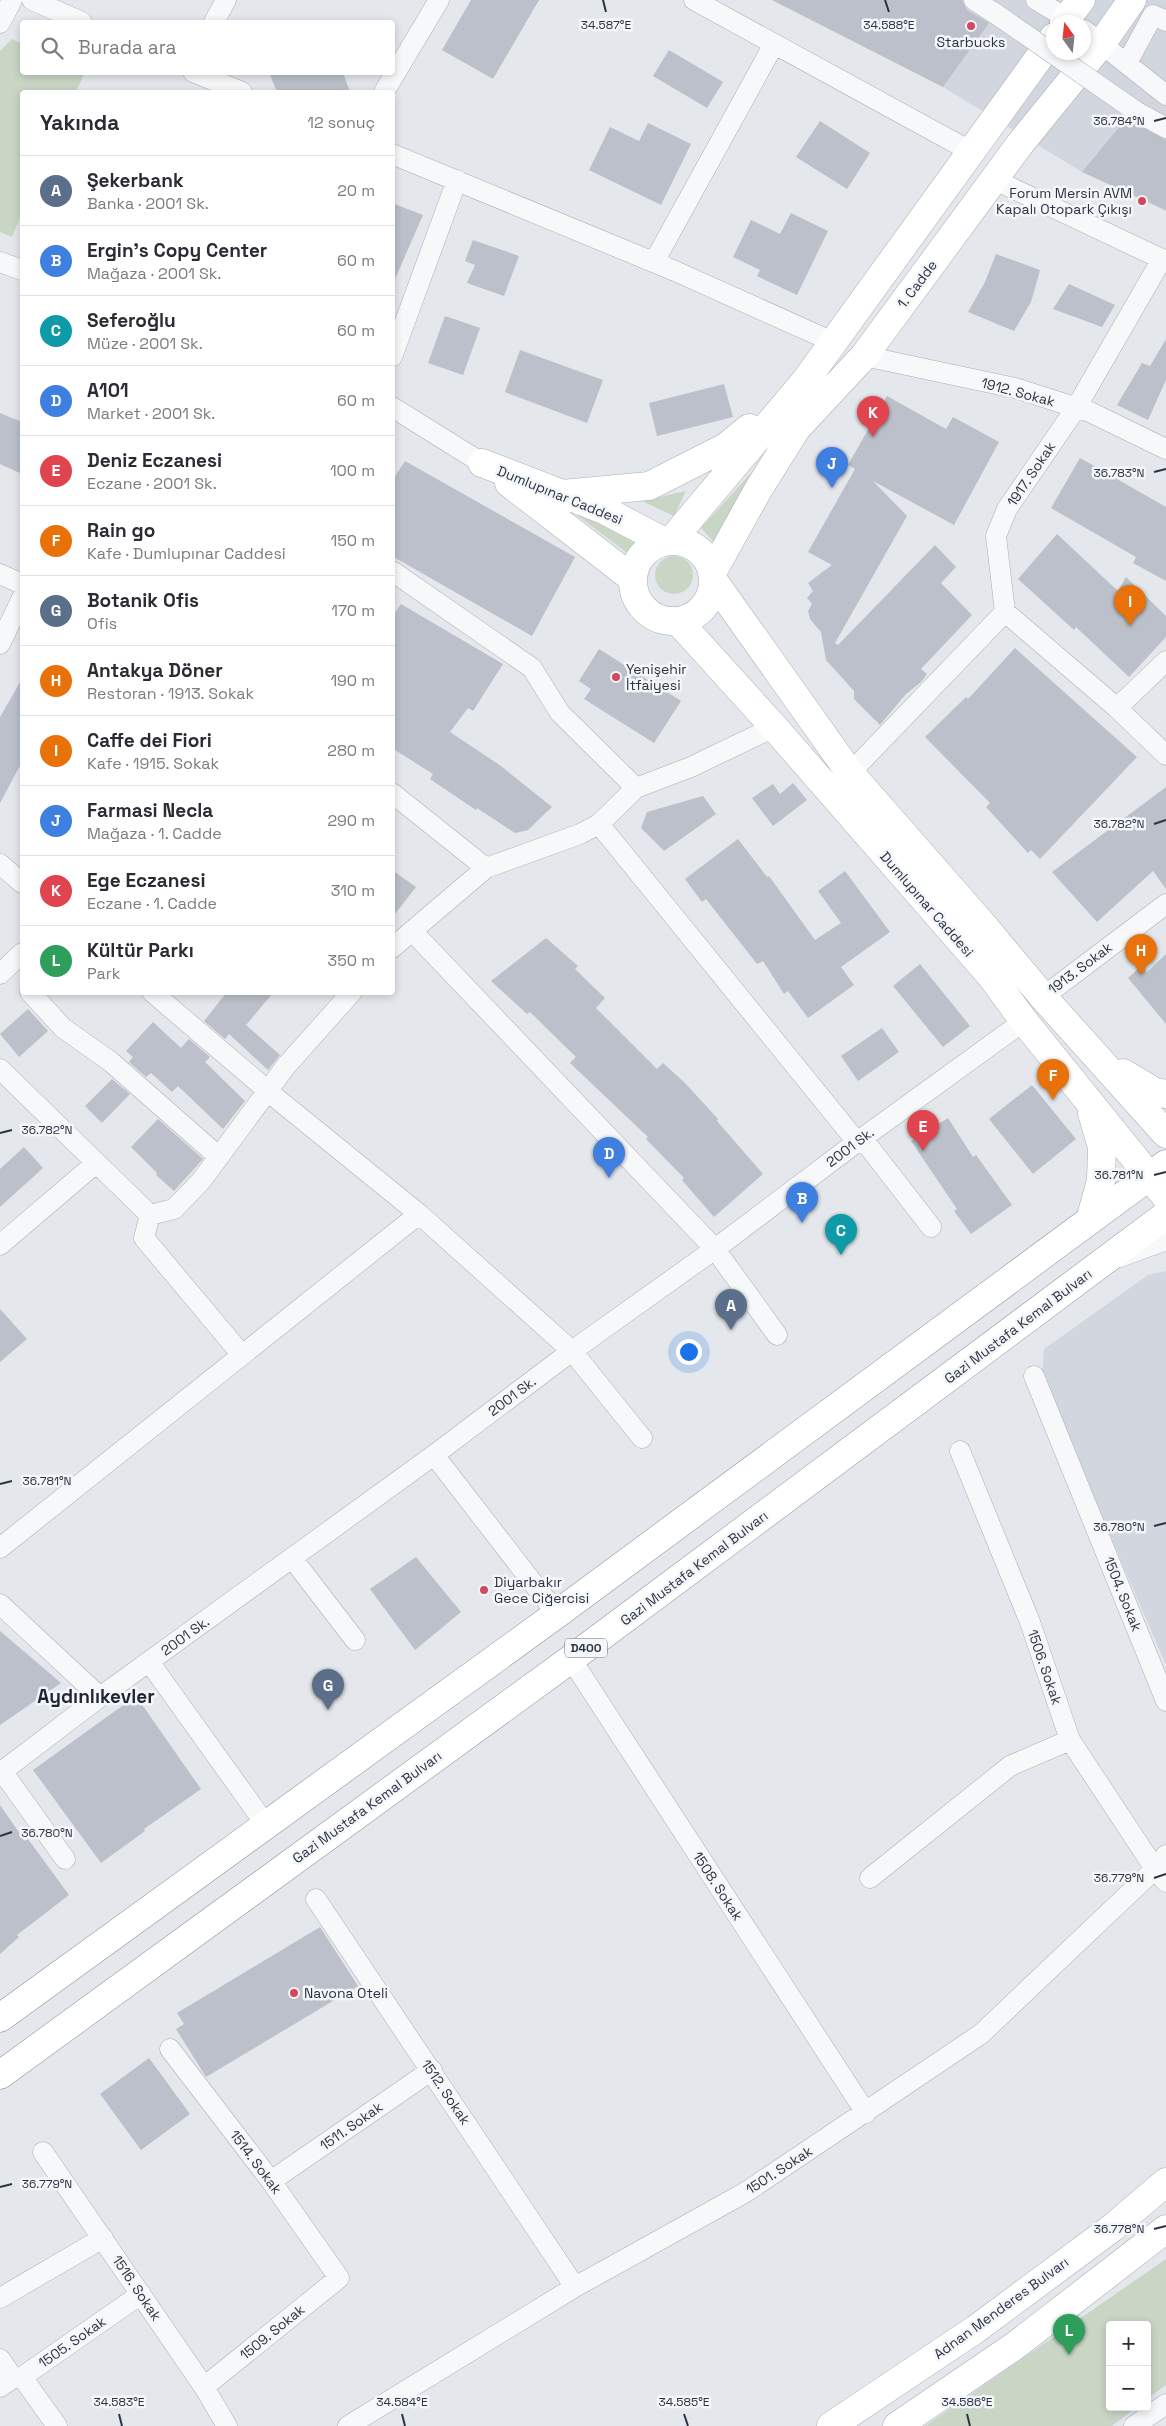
<!DOCTYPE html>
<html lang="tr">
<head>
<meta charset="utf-8">
<style>
	:root { --surface:#fff; --page:#f2f2f3; --text:#2b2b33; --muted:#7c7c81; --line:#e1e1e2; --accent:#0f766e }
	body { margin:0; font-family:"Space Grotesk",sans-serif; background:var(--page); color:var(--text) }
	.controls { position:absolute; right:15px; bottom:15px; display:grid; overflow:hidden; border-radius:5px; box-shadow:0 2px 8px #0003 }
	.controls button { width:45px; height:45px; display:grid; place-items:center; padding:0; border:0; border-bottom:1px solid var(--line); background:var(--surface); color:var(--text); font:25px sans-serif }
	.compass { position:absolute; left:1046px; top:15px; width:45px; height:45px; border-radius:50%; background:var(--surface); box-shadow:0 2px 8px #0003; rotate:345deg }
	.you { position:absolute; left:688px; top:1351px; width:18px; height:18px; margin:-12px; border:4px solid #fff; border-radius:50%; background:#1a73e8; box-shadow:0 0 0 8px #1a73e833 }
	.badge { display:grid; place-items:center; width:32px; height:32px; border-radius:50%; background:var(--accent); color:#fff; font-size:16px; font-weight:700 }
	.pin { position:absolute; translate:-50% -41px; filter:drop-shadow(0 1px 2px #0008) }
	.pin::after { content:''; position:absolute; top:26px; width:18px; height:15px; background:inherit; clip-path:polygon(0 0,100% 0,50% 100%) }
	.list { margin:0; padding:0; list-style:none }
	h2 { display:flex; justify-content:space-between; align-items:center; height:65px; margin:0; padding:0 20px; font-size:21px }
	h2 small { font-size:16px; font-weight:400; color:var(--muted) }
	.list li { display:grid; grid-template-columns:32px 1fr auto; gap:15px; align-items:center; box-sizing:border-box; height:70px; padding:0 20px; border-top:1px solid var(--line) }
	.list b { display:block; font-size:19px; white-space:nowrap }
	.list p { margin:0; font-size:16px; white-space:nowrap; color:var(--muted) }
	.list em { font-size:16px; font-style:normal; color:var(--muted) }
	.icon { flex:none; width:28px; height:28px; fill:none; stroke:currentColor; stroke-width:2; stroke-linecap:round; stroke-linejoin:round }
	.map { position:relative; flex:none; width:1166px; height:2426px; overflow:hidden }
	.search { position:absolute; background:var(--surface); box-shadow:0 2px 8px #0003; left:20px; top:20px; width:375px; height:55px; display:flex; align-items:center; gap:12px; box-sizing:border-box; padding:0 18px; border-radius:5px; color:var(--muted); font-size:19px }
	.panel { position:absolute; background:var(--surface); box-shadow:0 2px 8px #0003; left:20px; top:90px; width:375px; height:905px; border-radius:5px }
	.map>svg:first-child { display:block }
	.built { fill:#d2d6de; fill-rule:evenodd }
	.green { fill:#c9d6c5 }
	.building { fill:#bbc0ca }
	.lines { fill:none; stroke-linecap:round; stroke-linejoin:round }
	.street-casing { stroke:#a9aeb7; stroke-width:21 }
	.secondary-casing { stroke:#a9aeb7; stroke-width:29 }
	.primary-casing { stroke:#a3abb8; stroke-width:29 }
	.highway-casing { stroke:#8b94a3; stroke-width:29 }
	.street { stroke:#f7f8fa; stroke-width:20 }
	.secondary { stroke:#fff; stroke-width:28 }
	.primary { stroke:#fff; stroke-width:28 }
	.highway { stroke:#fff; stroke-width:28 }
	.street-bridge-casing { stroke:#a9aeb7; stroke-width:21; stroke-linecap:butt }
	.street-bridge { stroke:#f7f8fa; stroke-width:20 }
	.ticks { fill:none; stroke:#2b3445; stroke-width:2 }
	.poi-dot { fill:#d1495b; stroke:#f4f6f9; stroke-width:2 }
	.labels { text-anchor:middle; dominant-baseline:central; stroke-width:5; stroke-linejoin:round; paint-order:stroke }
	.shield { fill:#f4f6f9; stroke:#676e7b; stroke-width:1 }
	.shield-label { font-size:12px; font-weight:bold; fill:#2b3445 }
	.poi-label { font-size:14px; fill:#2b3445; stroke:#f4f6f9; text-anchor:start }
	.street-label { font-size:14px; fill:#2b3445; stroke:#f4f6f9 }
	.district-label { font-size:19px; font-weight:bold; fill:#1d2536; stroke:#f4f6f9 }
	.ticks-label { font-size:12px; text-anchor:middle; fill:#2b3445; stroke:#f4f6f9; stroke-width:5; stroke-linejoin:round; paint-order:stroke }
</style>
</head>
<body>
<div class="map">
<svg width="1166" height="2426" viewBox="0 0 1166 2426">
	<rect width="100%" height="100%" fill="#e4e7ec"/>
	<path class="built" d="M772,0H1166V211L1082,172L943,87ZM1054,22H1084V52H1054Z
		M1166,1271V1665L1042,1378L1044,1349L1148,1275Z"/>
	<path class="green" d="M12,39L22,44V72H80L84,74L76,92H22V213L12,237L0,232V51Z
		M772,450L721,550L701,528Z
		M686,491L674,516L642,501Z
		M555,499L648,535L634,558Z
		M655 575a19 19 0 1 1 38 0a19 19 0 1 1-38 0Z
		M1166,2259V2385L1147,2399V2325H1110V2407H1137L1112,2426H925Z"/>
	<path class="building" d="M471,0H539L493,79L442,50Z
		M772,0H962L967,10L989,23L943,87Z
		M669,50L723,82L707,108L653,76Z
		M269,72L343,73L350,92H277Z
		M1126,119L1166,140V210L1082,172Z
		M820,121L870,153L847,189L796,157Z
		M648,123L691,144L661,205L589,170L610,127L639,141Z
		M392,203L423,215L392,286Z
		M791,213L828,231L797,295L757,276L760,270L733,257L751,220L780,234Z
		M473,240L519,256L504,296L467,283L475,265L465,261Z
		M996,254L1040,270L1031,302L1014,331L968,312L985,282Z
		M1069,284L1115,305L1102,327L1053,309Z
		M445,316L480,328L463,375L428,363Z
		M1166,339V380L1148,420L1117,405L1142,363L1150,366Z
		M520,350L603,380L587,423L505,392Z
		M724,384L733,417L657,436L649,403Z
		M887,396L946,429L953,417L999,442L954,525L873,481L907,516L835,643L838,645L935,545L956,567L941,583L972,615L921,669L927,674L921,682L906,694L880,725L854,699V691L826,660L821,632L810,619L808,611L812,604L807,598L813,591L808,583L832,565L808,552L855,469L848,465Z
		M0,413L22,422V474L0,464Z
		M1080,458L1166,507V581L1133,563L1136,557L1051,508Z
		M405,461L575,557L532,636L392,556V481Z
		M1057,534L1118,591L1126,577L1166,616V637L1129,677L1076,627L1074,630L1018,579Z
		M401,604L503,664L473,711L468,708L450,732L501,766L552,807L528,830L515,833L477,808L476,810L430,779L433,774L392,748V617Z
		M1015,648L1137,757L1040,859L1031,850L1028,853L986,807L990,803L925,737L966,697L968,699Z
		M599,649L681,701L654,743L584,699L591,689L579,681Z
		M22,679V762L0,803V717Z
		M793,783L807,800L773,826L752,798L773,784L780,794Z
		M1166,787V889L1153,871L1097,922L1052,872Z
		M703,796L716,814L664,851L641,828L647,812Z
		M738,839L767,877L769,876L815,940L841,923L818,891L845,871L890,932L841,967L854,985L808,1018L788,991L784,994L763,961L757,964L706,899L702,902L685,879Z
		M392,870L416,887L392,918Z
		M546,938L578,966L575,969L605,998L596,1008L657,1069L663,1063L685,1083L718,1119L717,1121L763,1174L714,1217L682,1180L684,1178L646,1139L648,1137L570,1063L576,1057L530,1012L527,1014L491,981Z
		M1166,954V1024L1128,978L1142,965L1147,972Z
		M920,964L970,1026L943,1047L893,986Z
		M227,992H274L246,1025L280,1055L268,1070L229,1034L225,1039L204,1021Z
		M28,1009L48,1031L19,1057L0,1034Z
		M153,1022L181,1048L189,1039L210,1057L205,1062L245,1101L223,1129L178,1086L172,1092L151,1073L146,1077L129,1062L133,1057L126,1051Z
		M882,1028L899,1052L858,1081L841,1056Z
		M112,1079L130,1094L102,1123L85,1106Z
		M1032,1085L1076,1139L1033,1174L989,1119Z
		M948,1118L973,1157L976,1155L1012,1205L971,1234L954,1211L957,1209L911,1141Z
		M158,1119L203,1159L174,1191L156,1175L157,1173L131,1147Z
		M24,1147L43,1168L0,1207V1169Z
		M0,1309L27,1339L0,1362Z
		M416,1557L461,1612L415,1650L370,1589Z
		M0,1631L61,1683L0,1725Z
		M136,1696L201,1789L144,1829L145,1831L101,1863L33,1770Z
		M0,1805L25,1841L28,1839L69,1895L17,1935L19,1937L0,1954Z
		M320,1927L358,1986L206,2077L176,2029L184,2024L177,2013Z
		M149,2058L190,2114L141,2150L100,2094Z"/>
	<g class="lines">
		<g class="street-casing">
			<path id="street" d="M32,0L82,22
				M694,0L970,151
				M974,0L996,14
				M1036,0L1073,22
				M214,22L226,0
				M0,23L12,0
				M1084,30L1166,95
				M1127,63L1153,15L1166,21
				M193,72L242,92
				M384,92L439,0
				M1137,112L1166,128
				M392,154L675,271L833,342
				M995,180L1166,261
				M0,262L22,270
				M654,262L774,44
				M864,356L1015,388L1090,412L1166,449
				M392,357L457,180
				M392,407L482,463
				M392,571L532,668L560,713L636,788
				M0,574L22,584
				M1005,612L1117,708L1166,755
				M0,644L22,598
				M1117,708L1166,661
				M850,773L1005,612L996,536L1007,509L1076,408L1162,259
				M392,793L486,868
				M599,824L857,1142
				M0,864L22,883
				M412,931L715,1249L777,1335
				M392,948L486,868L580,834L599,824L636,788L691,767L774,727
				M0,974L22,953
				M30,992L63,1028L111,1062L219,1157
				M152,992L281,1102L419,1214L572,1351L642,1438
				M1043,997L1166,904
				M0,1069L150,1215L174,1209L201,1181L286,1066L352,992
				M862,1138L931,1227
				M150,1215L144,1238L242,1355
				M0,1245L95,1164
				M1120,1257L1166,1240
				M1034,1376L1166,1701
				M960,1451L1030,1622L1070,1740L1155,1869L1166,1882
				M434,1455L557,1614
				M0,1548L419,1214
				M292,1558L355,1640
				M0,1604L100,1697
				M571,1659L866,2113
				M150,1663L266,1825
				M2,1771L65,1859
				M0,1773L100,1697L434,1455L572,1351L715,1249L857,1142L1024,1021
				M870,1878L1010,1766L1070,1740
				M316,1899L575,2287
				M170,2049L271,2181L339,2278L204,2387
				M43,2152L204,2387L227,2426
				M271,2181L432,2070
				M0,2298L103,2238
				M0,2359L13,2378
				M22,2377L57,2426
				M0,2387L13,2378L22,2377L141,2294
				M348,2426L575,2287L746,2192L981,2034L1155,1869L1166,1855
				M1134,2426L1166,2404"/>
		</g>
		<g class="secondary-casing">
			<path id="secondary" d="M1064,22L1081,0
				M482,463L604,510L665,542
				M509,483L632,578
				M562,494L649,486L726,447L749,428
				M671,541L806,380L1054,37
				M633 581a40 40 0 1 1 80 0a40 40 0 1 1-80 0Z
				M712,573L758,490L796,429L864,356L1020,144L1102,43L1132,0
				M713,580L850,773L983,925L1043,997L1166,1134
				M678,621L774,727L991,976L1024,1021L1166,1197
				M1123,1073L1155,1092L1166,1094
				M1090,1220L1101,1181L1102,1147L1092,1113"/>
		</g>
		<g class="primary-casing">
			<path id="primary" d="M831,2426L976,2329L1112,2228L1166,2182
				M897,2426L1016,2345L1166,2229"/>
		</g>
		<g class="highway-casing">
			<path id="highway" d="M0,2018L557,1614L1166,1164
				M0,2075L571,1659L1166,1215"/>
		</g>
		<use href="#street" class="street"/>
		<use href="#secondary" class="secondary"/>
		<use href="#primary" class="primary"/>
		<use href="#highway" class="highway"/>
		<g class="street-bridge-casing">
			<path id="street-bridge" d="M996,14L1137,112"/>
		</g>
		<use href="#street-bridge" class="street-bridge"/>
	</g>
	<path class="ticks" d="M603,0L606,12M885,0L889,12M1154,121L1166,118M1154,472L1166,469M1154,824L1166,820M0,1133L12,1130M1154,1175L1166,1172M0,1484L12,1481M1154,1526L1166,1523M0,1836L12,1832M1154,1878L1166,1874M0,2187L12,2184M1154,2229L1166,2226M119,2414L122,2426M402,2414L405,2426M684,2414L688,2426M967,2414L970,2426"/>
	<g class="poi-dot">
		<circle cx="971" cy="26" r="5"/>
		<circle cx="1142" cy="201" r="5"/>
		<circle cx="616" cy="677" r="5"/>
		<circle cx="484" cy="1590" r="5"/>
		<circle cx="294" cy="1993" r="5"/>
	</g>
	<g class="labels">
		<rect class="shield" x="565" y="1638.5" width="42" height="19" rx="4"/>
		<g class="shield-label">
			<text x="586" y="1648">D400</text>
		</g>
		<g class="poi-label">
			<text x="971" y="42" text-anchor="middle">Starbucks</text>
			<text x="1132" y="193" text-anchor="end">Forum Mersin AVM<tspan x="1132" dy="16">Kapalı Otopark Çıkışı</tspan></text>
			<text x="626" y="669">Yenişehir<tspan x="626" dy="16">İtfaiyesi</tspan></text>
			<text x="494" y="1582">Diyarbakır<tspan x="494" dy="16">Gece Ciğercisi</tspan></text>
			<text x="304" y="1993">Navona Oteli</text>
		</g>
		<g class="street-label">
			<text transform="translate(917 284) rotate(-53)">1. Cadde</text>
			<text transform="translate(1018 392) rotate(15)">1912. Sokak</text>
			<text transform="translate(1031 474) rotate(-56)">1917. Sokak</text>
			<text transform="translate(560 495) rotate(22)">Dumlupınar Caddesi</text>
			<text transform="translate(927 904) rotate(49)">Dumlupınar Caddesi</text>
			<text transform="translate(1080 968) rotate(-37)">1913. Sokak</text>
			<text transform="translate(850 1147) rotate(-37)">2001 Sk.</text>
			<text transform="translate(1018 1326) rotate(-37)">Gazi Mustafa Kemal Bulvarı</text>
			<text transform="translate(512 1396) rotate(-37)">2001 Sk.</text>
			<text transform="translate(694 1568) rotate(-37)">Gazi Mustafa Kemal Bulvarı</text>
			<text transform="translate(1123 1594) rotate(68)">1504. Sokak</text>
			<text transform="translate(185 1636) rotate(-36)">2001 Sk.</text>
			<text transform="translate(1045 1667) rotate(71)">1506. Sokak</text>
			<text transform="translate(367 1807) rotate(-36)">Gazi Mustafa Kemal Bulvarı</text>
			<text transform="translate(718 1886) rotate(57)">1508. Sokak</text>
			<text transform="translate(446 2092) rotate(56)">1512. Sokak</text>
			<text transform="translate(351 2126) rotate(-35)">1511. Sokak</text>
			<text transform="translate(256 2162) rotate(53)">1514. Sokak</text>
			<text transform="translate(779 2170) rotate(-33)">1501. Sokak</text>
			<text transform="translate(137 2288) rotate(56)">1516. Sokak</text>
			<text transform="translate(1001 2308) rotate(-36)">Adnan Menderes Bulvarı</text>
			<text transform="translate(272 2332) rotate(-39)">1509. Sokak</text>
			<text transform="translate(72 2342) rotate(-35)">1505. Sokak</text>
		</g>
		<g class="district-label">
			<text x="96" y="1696">Aydınlıkevler</text>
		</g>
	</g>
	<g class="ticks-label">
		<text x="606" y="29">34.587°E</text>
		<text x="889" y="29">34.588°E</text>
		<text x="1119" y="125">36.784°N</text>
		<text x="1119" y="477">36.783°N</text>
		<text x="1119" y="828">36.782°N</text>
		<text x="47" y="1134">36.782°N</text>
		<text x="1119" y="1179">36.781°N</text>
		<text x="47" y="1485">36.781°N</text>
		<text x="1119" y="1531">36.780°N</text>
		<text x="47" y="1837">36.780°N</text>
		<text x="1119" y="1882">36.779°N</text>
		<text x="47" y="2188">36.779°N</text>
		<text x="1119" y="2233">36.778°N</text>
		<text x="119" y="2406">34.583°E</text>
		<text x="402" y="2406">34.584°E</text>
		<text x="684" y="2406">34.585°E</text>
		<text x="967" y="2406">34.586°E</text>
	</g>
</svg>
<div class="controls">
<button>+</button>
<button>−</button>
</div>
<svg class="compass" viewBox="-18 -18 36 36"><path d="M0-13l5 13h-10z" fill="#e53935"/><path d="M0 13l5-13h-10z" fill="#7c7c81"/></svg>
<div class="you"></div>
<div class="pin badge" style="left:731px;top:1330px;background:#5c6f8a">A</div>
<div class="pin badge" style="left:802px;top:1223px;background:#3f7fe0">B</div>
<div class="pin badge" style="left:841px;top:1255px;background:#0f9aa8">C</div>
<div class="pin badge" style="left:609px;top:1178px;background:#3f7fe0">D</div>
<div class="pin badge" style="left:923px;top:1151px;background:#e0444e">E</div>
<div class="pin badge" style="left:1053px;top:1100px;background:#e8710a">F</div>
<div class="pin badge" style="left:328px;top:1710px;background:#5c6f8a">G</div>
<div class="pin badge" style="left:1141px;top:975px;background:#e8710a">H</div>
<div class="pin badge" style="left:1130px;top:626px;background:#e8710a">I</div>
<div class="pin badge" style="left:832px;top:488px;background:#3f7fe0">J</div>
<div class="pin badge" style="left:873px;top:437px;background:#e0444e">K</div>
<div class="pin badge" style="left:1069px;top:2355px;background:#2e9e5b">L</div>
<div class="search"><svg class="icon" aria-label="search" viewBox="0 0 24 24"><circle cx="10" cy="10" r="6"/><path d="M15 15l6 6"/></svg>Burada ara</div>
<section class="panel">
<h2>Yakında<small>12 sonuç</small></h2>
<ul class="list">
<li><span class="badge" style="background:#5c6f8a">A</span><div><b>Şekerbank</b><p>Banka · 2001 Sk.</p></div><em>20 m</em></li>
<li><span class="badge" style="background:#3f7fe0">B</span><div><b>Ergin's Copy Center</b><p>Mağaza · 2001 Sk.</p></div><em>60 m</em></li>
<li><span class="badge" style="background:#0f9aa8">C</span><div><b>Seferoğlu</b><p>Müze · 2001 Sk.</p></div><em>60 m</em></li>
<li><span class="badge" style="background:#3f7fe0">D</span><div><b>A101</b><p>Market · 2001 Sk.</p></div><em>60 m</em></li>
<li><span class="badge" style="background:#e0444e">E</span><div><b>Deniz Eczanesi</b><p>Eczane · 2001 Sk.</p></div><em>100 m</em></li>
<li><span class="badge" style="background:#e8710a">F</span><div><b>Rain go</b><p>Kafe · Dumlupınar Caddesi</p></div><em>150 m</em></li>
<li><span class="badge" style="background:#5c6f8a">G</span><div><b>Botanik Ofis</b><p>Ofis</p></div><em>170 m</em></li>
<li><span class="badge" style="background:#e8710a">H</span><div><b>Antakya Döner</b><p>Restoran · 1913. Sokak</p></div><em>190 m</em></li>
<li><span class="badge" style="background:#e8710a">I</span><div><b>Caffe dei Fiori</b><p>Kafe · 1915. Sokak</p></div><em>280 m</em></li>
<li><span class="badge" style="background:#3f7fe0">J</span><div><b>Farmasi Necla</b><p>Mağaza · 1. Cadde</p></div><em>290 m</em></li>
<li><span class="badge" style="background:#e0444e">K</span><div><b>Ege Eczanesi</b><p>Eczane · 1. Cadde</p></div><em>310 m</em></li>
<li><span class="badge" style="background:#2e9e5b">L</span><div><b>Kültür Parkı</b><p>Park</p></div><em>350 m</em></li>
</ul>
</section>
</div>
</body>
</html>
